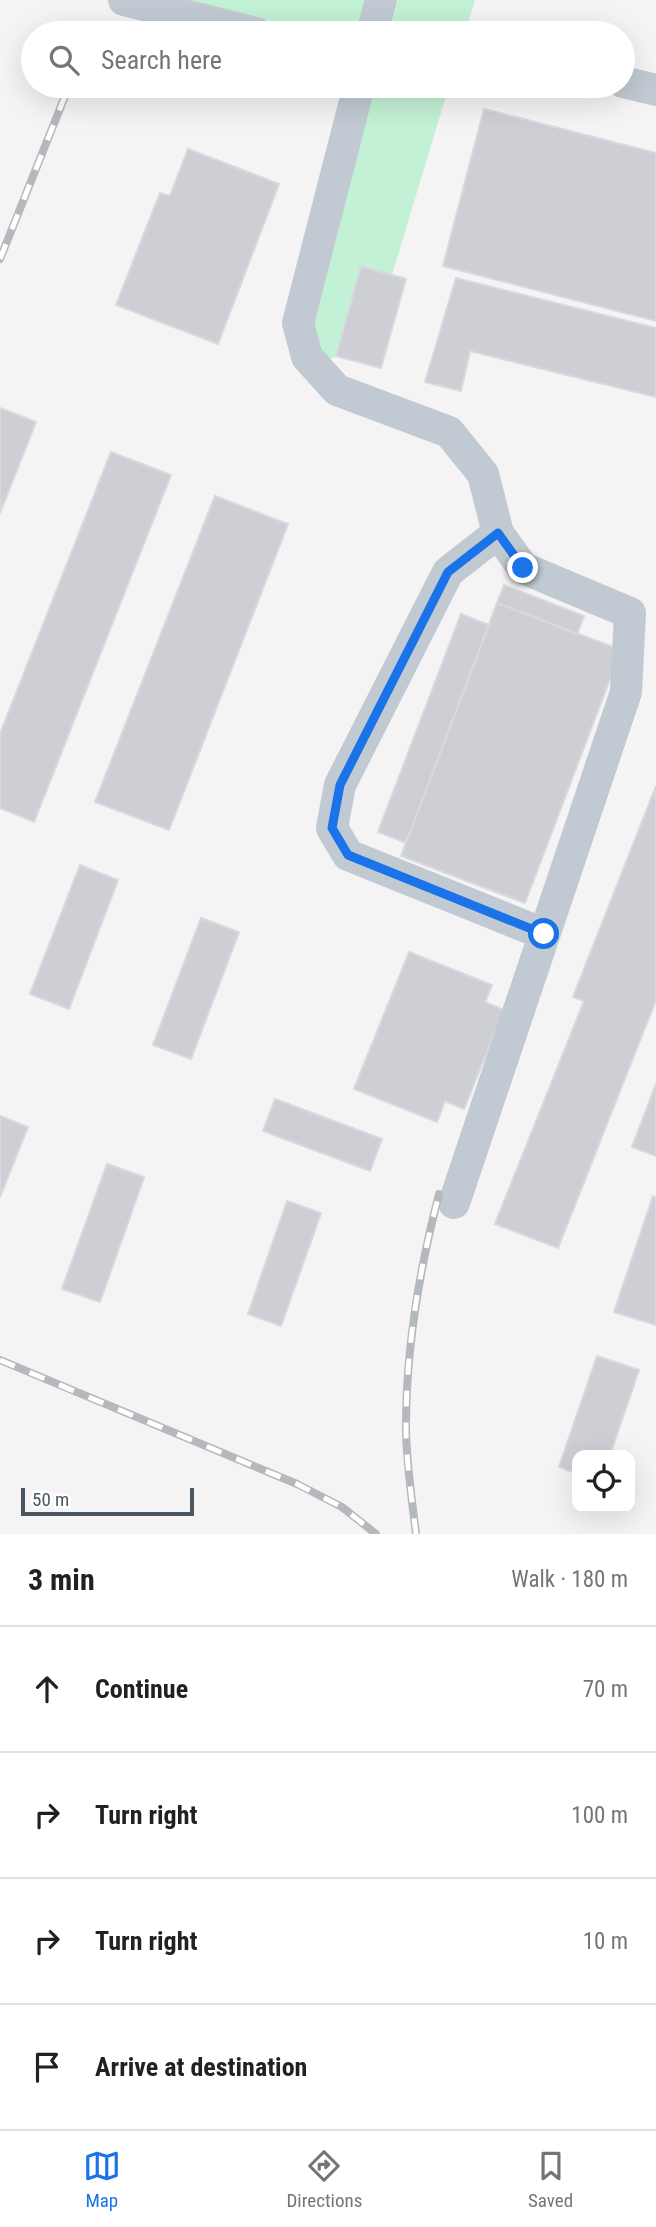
<!DOCTYPE html>
<html lang="en">
<head>
<meta charset="utf-8">
<style>
	:root { --surface:#fff; --page:#f6f6f6; --text:#202124; --muted:#757577; --line:#e0e0e0; --accent:#1a73e8 }
	body { margin:0; font-family:"Roboto Condensed",sans-serif; background:var(--page); color:var(--text) }
	.controls { position:absolute; right:21px; bottom:21px; display:grid; overflow:hidden; border-radius:14px; box-shadow:0 7px 28px #0002 }
	.controls button { width:63px; height:63px; display:grid; place-items:center; padding:0; border:0; border-bottom:2px solid var(--line); background:var(--surface); color:var(--text); font:35px sans-serif }
	.scale { position:absolute; left:21px; bottom:18px; width:173px; box-sizing:border-box; padding-left:7px; border:4px solid #4a5661; border-top:0; font-size:19px; line-height:24px; white-space:nowrap; color:#4a5661; -webkit-text-stroke:5px #fff; paint-order:stroke }
	.stop { position:absolute; width:21px; height:21px; margin:-16px; border:5px solid #1a73e8; border-radius:50%; background:#fff }
	.stop.end { background:#1a73e8; border-color:#fff; box-shadow:0 2px 7px #0008 }
	.list { margin:0; padding:0; list-style:none }
	h2 { display:flex; justify-content:space-between; align-items:center; height:91px; margin:0; padding:0 28px; font-size:30px }
	h2 small { font-size:23px; font-weight:400; color:var(--muted) }
	.list li { display:grid; grid-template-columns:46px 1fr auto; gap:21px; align-items:center; box-sizing:border-box; height:126px; padding:0 28px; border-top:2px solid var(--line) }
	.list b { display:block; font-size:26px; white-space:nowrap }
	.list em { font-size:23px; font-style:normal; color:var(--muted) }
	.icon { flex:none; width:38px; height:38px; fill:none; stroke:currentColor; stroke-width:2; stroke-linecap:round; stroke-linejoin:round }
	.map { position:relative; flex:none; width:656px; height:1534px; overflow:hidden }
	.search { position:absolute; background:var(--surface); box-shadow:0 7px 28px #0002; left:21px; right:21px; top:21px; height:77px; display:flex; align-items:center; gap:18px; box-sizing:border-box; padding:0 24px; border-radius:38px; color:var(--muted); font-size:26px }
	.sheet { height:595px; background:var(--surface) }
	nav { display:flex; justify-content:space-around; align-items:center; box-sizing:border-box; height:98px; border-top:2px solid var(--line); background:var(--surface); font-size:19px; color:var(--muted) }
	nav a { display:grid; justify-items:center; gap:4px }
	nav .on { color:var(--accent) }
	.map>svg:first-child { display:block }
	.green { fill:#c3f1d5 }
	.building { fill:#cdcfd5; stroke:#d7d9de; stroke-width:2 }
	.lines { fill:none; stroke-linecap:round; stroke-linejoin:round }
	.minor { stroke:#c1cad2; stroke-width:32 }
	.rail-casing { stroke:#b5b8bd; stroke-width:8 }
	.rail { stroke:#fff; stroke-width:5; stroke-dasharray:16; stroke-linecap:butt }
	.route { stroke:#1a73e8; stroke-width:9 }
</style>
</head>
<body>
<div class="map">
<svg width="656" height="1534" viewBox="0 0 656 1534">
	<rect width="100%" height="100%" fill="#f5f3f3"/>
	<path class="green" d="M152,0H369L360,33H286Z
		M398,0H475L465,33H389Z
		M375,86H449L392,275L361,267L336,356L326,362L310,334Z"/>
	<path class="building" d="M484,109L656,153V321L443,266Z
		M188,149L279,184L218,344L116,305L160,193L170,196Z
		M361,266L406,279L381,368L336,356Z
		M456,278L656,328V397L470,351L461,391L425,382Z
		M0,408L36,422L0,513Z
		M111,452L171,475L34,822L0,808V734Z
		M215,496L288,524L169,830L95,802Z
		M504,585L584,616L577,634L497,603Z
		M497,603L621,650L525,903L401,856Z
		M461,614L489,625L406,843L378,832Z
		M656,786V1000L558,1248L495,1224L584,1001L573,997Z
		M80,865L118,880L69,1009L30,994Z
		M201,918L239,932L191,1059L153,1045Z
		M409,952L492,985L485,1002L504,1010L464,1109L445,1101L437,1122L354,1089Z
		M656,1084V1156L632,1147Z
		M275,1099L382,1139L370,1171L263,1131Z
		M0,1116L28,1127L0,1197Z
		M107,1164L144,1177L100,1302L62,1289Z
		M653,1196L656,1198V1325L614,1312Z
		M287,1201L321,1213L281,1326L248,1314Z
		M597,1356L639,1370L610,1455H577V1474L559,1467Z"/>
	<g class="lines">
		<path class="minor" d="M124,0L256,33
			M372,33L381,0
			M623,82L656,90
			M359,86L298,323L307,357L337,390L449,432L483,474L498,533L523,568L630,613L626,692L454,1203
			M498,533L448,572L340,785L332,828L348,855L544,934"/>
		<g class="rail-casing">
			<path id="rail" d="M0,259L69,86
				M0,1360L297,1484L342,1507L376,1534
				M416,1534C412,1499 406,1462 406,1427C406,1347 419,1271 439,1194"/>
		</g>
		<use href="#rail" class="rail"/>
	</g>
	<g class="lines">
		<path class="route" d="M523,568L498,533L448,572L340,785L332,828L348,855L544,934"/>
	</g>
</svg>
<div class="controls">
<button><svg class="icon" aria-label="locate" viewBox="0 0 24 24"><circle cx="12" cy="12" r="6"/><path d="M12 2v4M12 18v4M2 12h4M18 12h4"/></svg></button>
</div>
<div class="scale">50 m</div>
<div class="stop" style="left:544px;top:934px"></div>
<div class="stop end" style="left:523px;top:568px"></div>
<div class="search"><svg class="icon" aria-label="search" viewBox="0 0 24 24"><circle cx="10" cy="10" r="6"/><path d="M15 15l6 6"/></svg>Search here</div>
</div>
<section class="sheet">
<h2>3 min<small>Walk · 180 m</small></h2>
<ul class="list">
<li><svg class="icon" aria-label="ahead" viewBox="0 0 24 24"><path d="M12 20V5M6 11l6-6 6 6"/></svg><div><b>Continue</b></div><em>70 m</em></li>
<li><svg class="icon" aria-label="right" viewBox="0 0 24 24"><path d="M7 20v-9h11M14 6l5 5-5 5"/></svg><div><b>Turn right</b></div><em>100 m</em></li>
<li><svg class="icon" aria-label="right" viewBox="0 0 24 24"><path d="M7 20v-9h11M14 6l5 5-5 5"/></svg><div><b>Turn right</b></div><em>10 m</em></li>
<li><svg class="icon" aria-label="arrive" viewBox="0 0 24 24"><path d="M6 21V4h12l-3 4 3 4H6"/></svg><div><b>Arrive at destination</b></div></li>
</ul>
</section>
<nav>
<a class="on"><svg class="icon" aria-label="map" viewBox="0 0 24 24"><path d="M3 6l6-2 6 2 6-2v14l-6 2-6-2-6 2zM9 4v14M15 6v14"/></svg>Map</a>
<a><svg class="icon" aria-label="directions" viewBox="0 0 24 24"><path d="M12 3l9 9-9 9-9-9zM9 14v-3h6M13 9l2 2-2 2"/></svg>Directions</a>
<a><svg class="icon" aria-label="saved" viewBox="0 0 24 24"><path d="M7 4h10v16l-5-4-5 4z"/></svg>Saved</a>
</nav>
</body>
</html>
